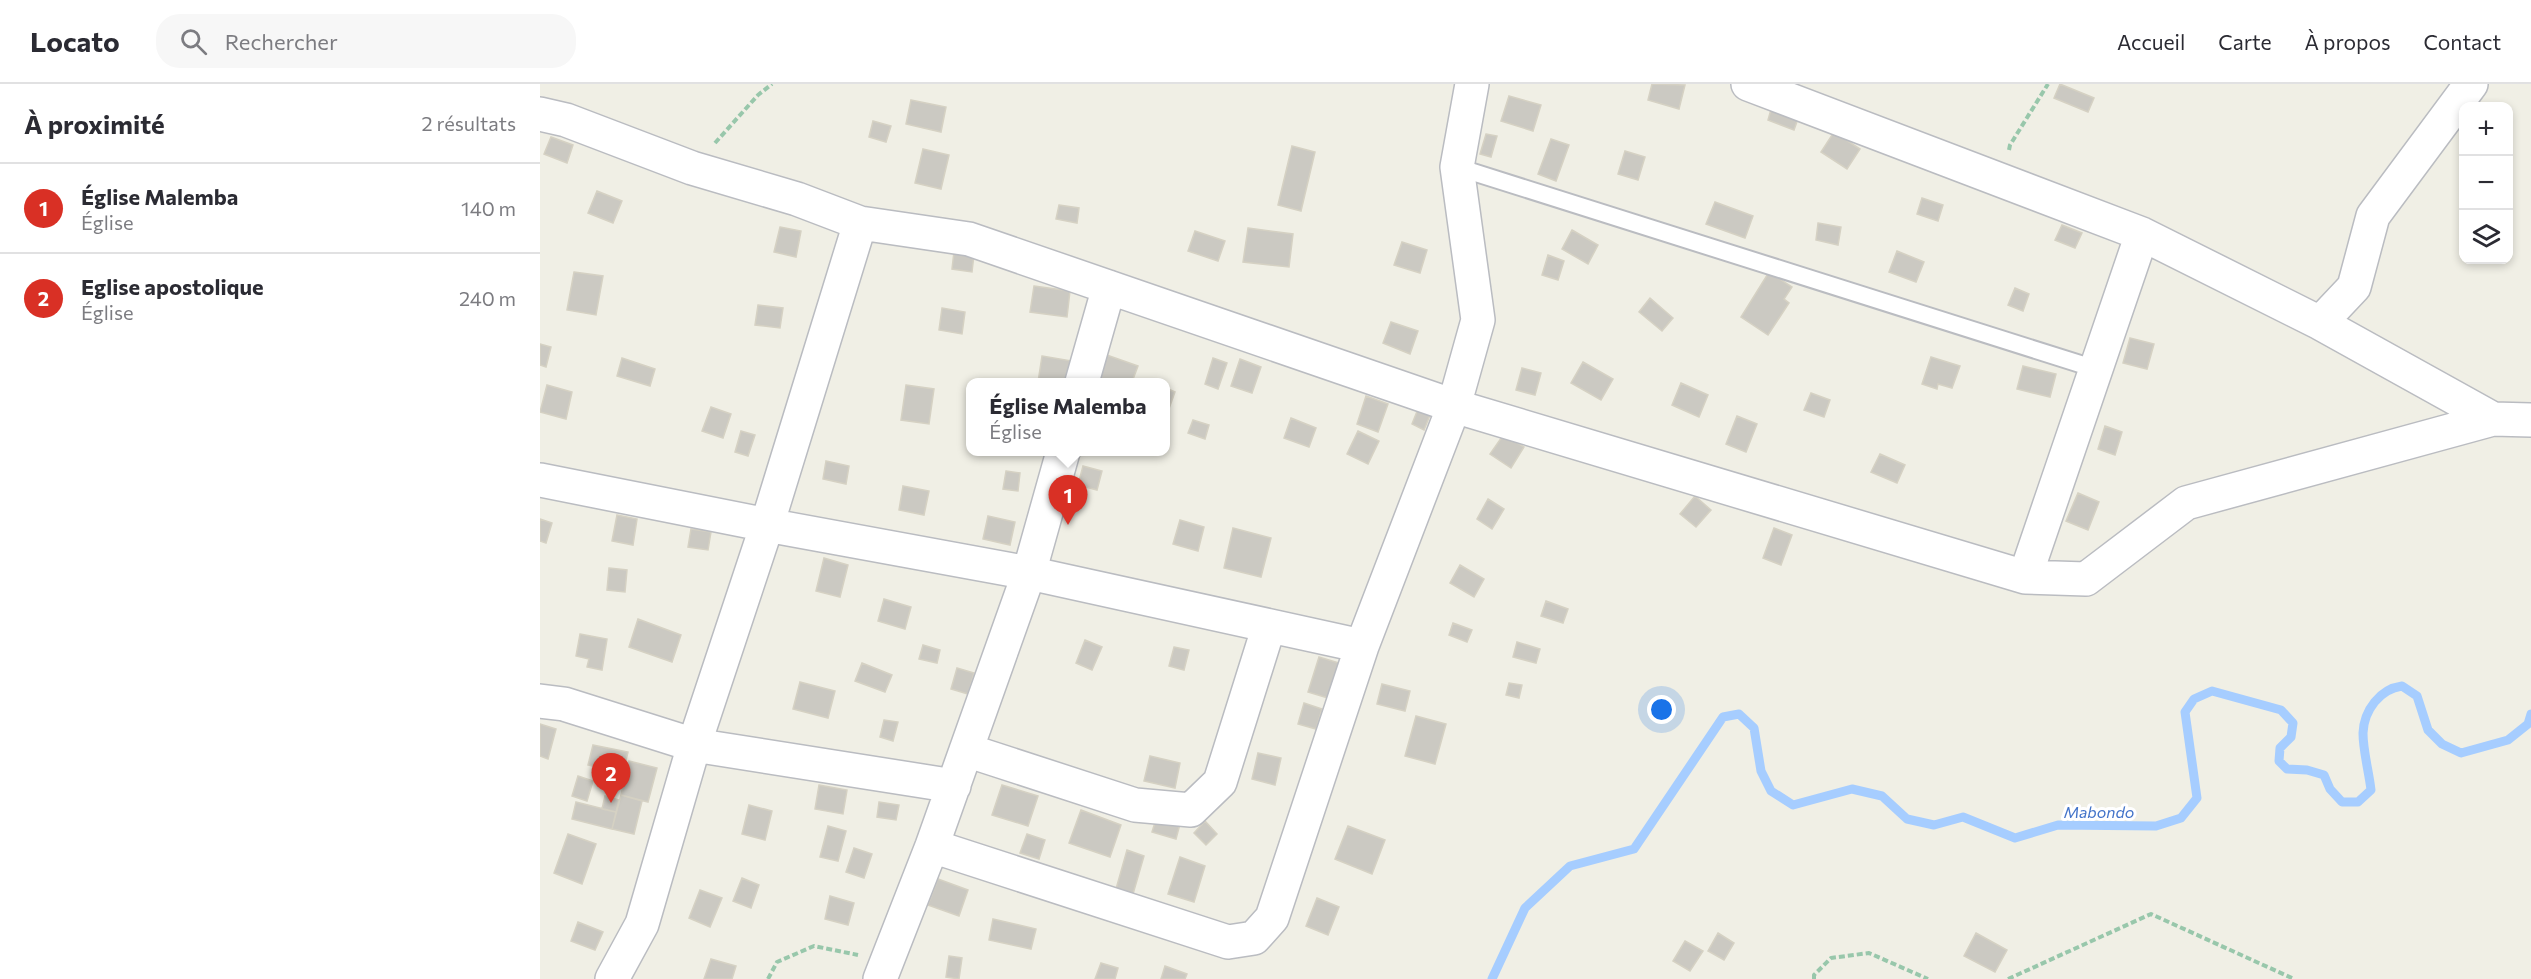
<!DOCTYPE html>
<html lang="fr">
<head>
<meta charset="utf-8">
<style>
	:root { --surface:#fff; --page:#f7f7f7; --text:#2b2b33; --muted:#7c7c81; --line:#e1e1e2; --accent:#d93025 }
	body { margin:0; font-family:Commissioner,sans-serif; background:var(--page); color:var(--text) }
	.controls { position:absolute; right:18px; top:18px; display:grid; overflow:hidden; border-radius:12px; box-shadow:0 3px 9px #0003 }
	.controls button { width:54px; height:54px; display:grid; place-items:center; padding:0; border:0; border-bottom:2px solid var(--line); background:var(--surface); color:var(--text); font:30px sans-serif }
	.you { position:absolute; left:1122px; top:626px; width:21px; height:21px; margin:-15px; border:4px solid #fff; border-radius:50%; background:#1a73e8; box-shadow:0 0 0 9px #1a73e833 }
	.badge { display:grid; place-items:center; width:39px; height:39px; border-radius:50%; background:var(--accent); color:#fff; font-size:20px; font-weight:700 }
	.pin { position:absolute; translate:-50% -50px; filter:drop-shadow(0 2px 3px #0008) }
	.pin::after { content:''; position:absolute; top:32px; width:21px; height:18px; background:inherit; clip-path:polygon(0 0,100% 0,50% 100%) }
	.popup { position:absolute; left:426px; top:294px; width:204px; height:78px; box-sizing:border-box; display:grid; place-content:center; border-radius:12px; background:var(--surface); filter:drop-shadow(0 2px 4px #0005); font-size:20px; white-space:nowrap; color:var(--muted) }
	.popup b { font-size:22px; color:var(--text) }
	.popup::after { content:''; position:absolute; left:50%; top:100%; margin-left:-12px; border:12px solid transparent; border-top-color:var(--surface) }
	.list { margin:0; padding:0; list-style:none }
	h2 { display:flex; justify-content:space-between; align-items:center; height:78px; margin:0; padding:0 24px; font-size:26px }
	h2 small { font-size:20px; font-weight:400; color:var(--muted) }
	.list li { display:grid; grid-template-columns:39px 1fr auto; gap:18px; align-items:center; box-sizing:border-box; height:90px; padding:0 24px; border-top:2px solid var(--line) }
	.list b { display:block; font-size:22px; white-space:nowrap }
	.list p { margin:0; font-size:20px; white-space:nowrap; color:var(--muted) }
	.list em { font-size:20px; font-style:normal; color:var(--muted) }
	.icon { flex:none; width:33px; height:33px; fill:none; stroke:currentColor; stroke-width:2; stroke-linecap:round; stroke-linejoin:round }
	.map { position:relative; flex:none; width:1991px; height:895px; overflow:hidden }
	header { display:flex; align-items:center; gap:36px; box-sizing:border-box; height:84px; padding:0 30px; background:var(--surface); border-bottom:2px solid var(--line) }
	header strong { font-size:28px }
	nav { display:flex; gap:33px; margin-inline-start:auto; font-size:21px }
	.search { width:420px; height:54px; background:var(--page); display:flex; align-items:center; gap:15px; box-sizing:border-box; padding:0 21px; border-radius:24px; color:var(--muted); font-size:22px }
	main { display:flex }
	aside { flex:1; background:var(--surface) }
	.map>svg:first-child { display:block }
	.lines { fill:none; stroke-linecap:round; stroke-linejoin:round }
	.stream { stroke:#a6cdff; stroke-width:9 }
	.building { fill:#cbc9c2; stroke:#d5d1c3; stroke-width:1.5 }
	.lane-casing { stroke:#babcc1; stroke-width:20 }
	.street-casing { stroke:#babcc1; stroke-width:36 }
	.path { stroke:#98c7ab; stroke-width:4; stroke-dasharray:6 3; stroke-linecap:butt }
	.lane { stroke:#fff; stroke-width:16 }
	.street { stroke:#fff; stroke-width:33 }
	.labels { text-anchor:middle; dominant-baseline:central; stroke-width:6; stroke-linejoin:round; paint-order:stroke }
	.water-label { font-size:16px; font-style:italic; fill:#4273c9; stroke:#fff }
</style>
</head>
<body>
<header>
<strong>Locato</strong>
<div class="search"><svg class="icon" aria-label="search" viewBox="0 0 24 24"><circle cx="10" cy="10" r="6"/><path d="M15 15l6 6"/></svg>Rechercher</div>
<nav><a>Accueil</a><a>Carte</a><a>À propos</a><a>Contact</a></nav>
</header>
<main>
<aside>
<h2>À proximité<small>2 résultats</small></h2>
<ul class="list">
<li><span class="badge">1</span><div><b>Église Malemba</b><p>Église</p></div><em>140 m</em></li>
<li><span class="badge">2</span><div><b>Eglise apostolique</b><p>Église</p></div><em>240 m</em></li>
</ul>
</aside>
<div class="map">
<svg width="1991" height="895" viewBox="0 0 1991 895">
	<rect width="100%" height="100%" fill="#f0efe5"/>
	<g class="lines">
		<path class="stream" d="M952,895L985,824L1030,782L1094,765L1183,633L1199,630L1214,644L1221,687L1231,707L1253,721L1312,705L1342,712L1367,735L1394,741L1423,733L1475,754L1518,741L1616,742L1641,734L1657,714L1645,628L1654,615L1672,607L1741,626L1753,639L1751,653L1740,664L1739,677L1747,685L1767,686L1784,691L1790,705L1802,718H1818L1831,706C1829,688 1823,667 1823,649C1824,626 1840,605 1862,602L1877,612L1888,646L1902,660L1921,669L1968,656L1988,640L1991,630"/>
	</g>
	<path class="building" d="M1112,0L1145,1L1139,25L1108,16Z
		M1520,0L1554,14L1548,28L1514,14Z
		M969,12L1001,21L993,47L961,37Z
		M371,16L406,23L401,48L366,40Z
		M1232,22L1259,32L1254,46L1228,36Z
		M333,37L351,42L346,58L329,53Z
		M1294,48L1320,65L1307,85L1281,68Z
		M946,50L957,52L951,73L940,70Z
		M11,53L33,61L27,79L4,70Z
		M1011,55L1029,61L1016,97L998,90Z
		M752,62L775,68L761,127L738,121Z
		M383,65L409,71L401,105L375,99Z
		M1085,67L1105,73L1098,96L1078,90Z
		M57,107L82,117L73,139L48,129Z
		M1382,114L1403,121L1398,137L1377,130Z
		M1175,118L1213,132L1205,154L1166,140Z
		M519,121L539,124L537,139L516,135Z
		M1278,139L1301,143L1298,161L1276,156Z
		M1522,141L1542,149L1535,164L1515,156Z
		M240,143L261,147L256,173L234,168Z
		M708,144L753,150L749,183L703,178Z
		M1032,146L1058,161L1048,180L1022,165Z
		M655,147L685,157L678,177L648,167Z
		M862,158L887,166L880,189L854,181Z
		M415,159L435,162L432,188L412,185Z
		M1357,167L1384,178L1376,198L1349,188Z
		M1008,171L1024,177L1018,196L1002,191Z
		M34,188L63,192L56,231L27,226Z
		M1229,188L1252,203L1244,215L1249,219L1228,251L1201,233Z
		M494,202L530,207L527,233L490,228Z
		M1475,204L1489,210L1483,227L1468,221Z
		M1110,214L1133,234L1122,247L1099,228Z
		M218,221L243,224L240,244L215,241Z
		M402,224L425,228L422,250L399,246Z
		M851,238L878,247L870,270L843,259Z
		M1590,254L1614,260L1607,285L1583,279Z
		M0,260L11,263L6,283L0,281Z
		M561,269L598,282L592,298H551Z
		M502,272L532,277L528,298H498Z
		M1391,273L1420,282L1412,304L1398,300L1397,305L1382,300Z
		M82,274L115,285L110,302L77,292Z
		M673,274L687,279L678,305L665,300Z
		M700,275L721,283L712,309L691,302Z
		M1043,278L1073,295L1061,316L1031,299Z
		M1483,282L1516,290L1510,313L1477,305Z
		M982,284L1001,289L995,311L976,306Z
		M1141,299L1168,311L1159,333L1132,321Z
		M7,301L32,308L26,335L0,328Z
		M366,301L394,305L389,340L361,336Z
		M626,304L635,308L626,333Z
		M1271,309L1290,316L1284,333L1264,326Z
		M826,312L848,320L838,348L817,340Z
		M171,323L191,330L183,354L162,347Z
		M878,325L890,331L884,346L872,340Z
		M1197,332L1217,340L1206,368L1186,360Z
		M751,334L776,344L769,363L744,354Z
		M653,336L669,341L665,355L648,349Z
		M1565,342L1582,348L1575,371L1558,365Z
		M201,347L215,351L208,372L195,368Z
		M818,347L839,357L828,380L807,370Z
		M964,350L984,363L971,384L950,370Z
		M1340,370L1365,381L1357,399L1331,388Z
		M286,377L309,382L306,400L283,395Z
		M543,382L562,387L557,406L538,401Z
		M466,387L480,389L478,407L463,405Z
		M363,402L389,407L384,431L359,426Z
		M1538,409L1559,418L1548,446L1526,437Z
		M1155,412L1171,426L1156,443L1140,430Z
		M948,415L964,425L952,445L937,435Z
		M77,431L97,435L93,461L72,457Z
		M448,432L475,438L470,461L443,455Z
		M0,435L12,439L6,459L0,457Z
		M640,436L664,443L658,467L633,460Z
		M693,444L731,454L721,493L684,484Z
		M1234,444L1252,451L1241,481L1223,474Z
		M151,445L171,448L168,466L148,463Z
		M284,474L308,481L300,513L276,507Z
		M920,481L944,495L934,513L910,499Z
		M69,484L87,486L85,508L67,506Z
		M344,515L371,523L365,545L338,537Z
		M1006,517L1028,525L1023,539L1001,532Z
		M98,535L141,551L132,578L89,563Z
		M913,539L932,546L927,558L909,551Z
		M40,550L67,555L62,586L47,583L49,575L36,572Z
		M545,556L562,563L552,586L536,579Z
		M977,558L1000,565L996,579L973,573Z
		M383,561L400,566L397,579L379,575Z
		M634,563L649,566L644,586L629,582Z
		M779,573L799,579L788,614L768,608Z
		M322,579L352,591L345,608L315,597Z
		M417,584L434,589L428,610L411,605Z
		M260,598L295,607L288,634L253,625Z
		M969,599L982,601L979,614L966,611Z
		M842,600L870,607L865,627L837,620Z
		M764,619L782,625L776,645L758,640Z
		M876,632L906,640L895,680L865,672Z
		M344,636L358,638L353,657L340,653Z
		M0,640L16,645L8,675L0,672Z
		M53,661L88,668L83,689L48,681Z
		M718,669L741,674L735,701L712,695Z
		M610,672L640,679L635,704L604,697Z
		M89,677L117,684L108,718L81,711Z
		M38,692L53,697L47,717L32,712Z
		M279,701L307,706L303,730L275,725Z
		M462,701L498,712L488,742L452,731Z
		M81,711L102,717L94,750L72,745Z
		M65,712L79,716L76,728L62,725Z
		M36,718L76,728L72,745L32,735Z
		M339,718L359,721L356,736L337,733Z
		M209,721L232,727L225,756L202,750Z
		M541,726L581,741L570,773L529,759Z
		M617,732L640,740L636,755L612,748Z
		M665,737L677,750L666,761L654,749Z
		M288,742L306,747L298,777L280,773Z
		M808,742L845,756L832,790L795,775Z
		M28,750L56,760L42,800L14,789Z
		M487,750L505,756L499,775L480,769Z
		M314,764L332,770L324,794L306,788Z
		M587,766L604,772L593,810L576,805Z
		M640,773L665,782L654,818L628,810Z
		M202,794L219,801L211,824L193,817Z
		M398,795L428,806L419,832L388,821Z
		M160,806L182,814L170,843L149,834Z
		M290,812L314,819L308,841L285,835Z
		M777,814L799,823L788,851L766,842Z
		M453,835L496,845L491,865L449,856Z
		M38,838L63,848L55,866L31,857Z
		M1178,849L1194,859L1184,876L1168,867Z
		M1436,849L1467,866L1455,888L1424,872Z
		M1145,857L1163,867L1150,887L1133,877Z
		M409,872L422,874L419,895L406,893Z
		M171,875L196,882L192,895H164Z
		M561,879L578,884L575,895H555Z
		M625,882L647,890L645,895H621Z"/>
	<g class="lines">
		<g class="lane-casing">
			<path id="lane" d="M917,83L1556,285"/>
		</g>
		<g class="street-casing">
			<path id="street" d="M1208,0L1602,150L1780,239L1953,335
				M0,30L26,36L152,84L257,115L320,139L429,155L914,322L1485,493L1546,495L1646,419L1953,335L1991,336
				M1780,239L1814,203L1833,132L1931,0
				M542,298L569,203
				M0,396L227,441L489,489L822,562
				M1485,493L1602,150
				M0,617L24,620L154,661L414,702
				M426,666L595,721L651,726L680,698L729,542
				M392,762L688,858L714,854L732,834L822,562L914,322L938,236L917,83L932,0
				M72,895L102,840L154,661L227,441L320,139
				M340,895L392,762L489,489L523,368"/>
		</g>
		<path class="path" d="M175,59L218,11L232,0
			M1469,66L1470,61L1508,0
			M228,895L237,878L274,862L318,871
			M1274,895V891L1291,874L1329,869L1388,895
			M1468,895L1611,830L1754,895"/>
		<use href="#lane" class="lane"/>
		<use href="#street" class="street"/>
	</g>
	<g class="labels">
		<g class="water-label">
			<text x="1559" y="727">Mabondo</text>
		</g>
	</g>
</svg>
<div class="controls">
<button>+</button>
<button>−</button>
<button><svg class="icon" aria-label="layers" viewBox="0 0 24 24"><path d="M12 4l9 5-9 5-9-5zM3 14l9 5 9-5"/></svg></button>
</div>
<div class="you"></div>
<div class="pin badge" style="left:528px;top:441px">1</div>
<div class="popup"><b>Église Malemba</b>Église</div>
<div class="pin badge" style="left:71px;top:719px">2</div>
</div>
</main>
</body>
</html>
